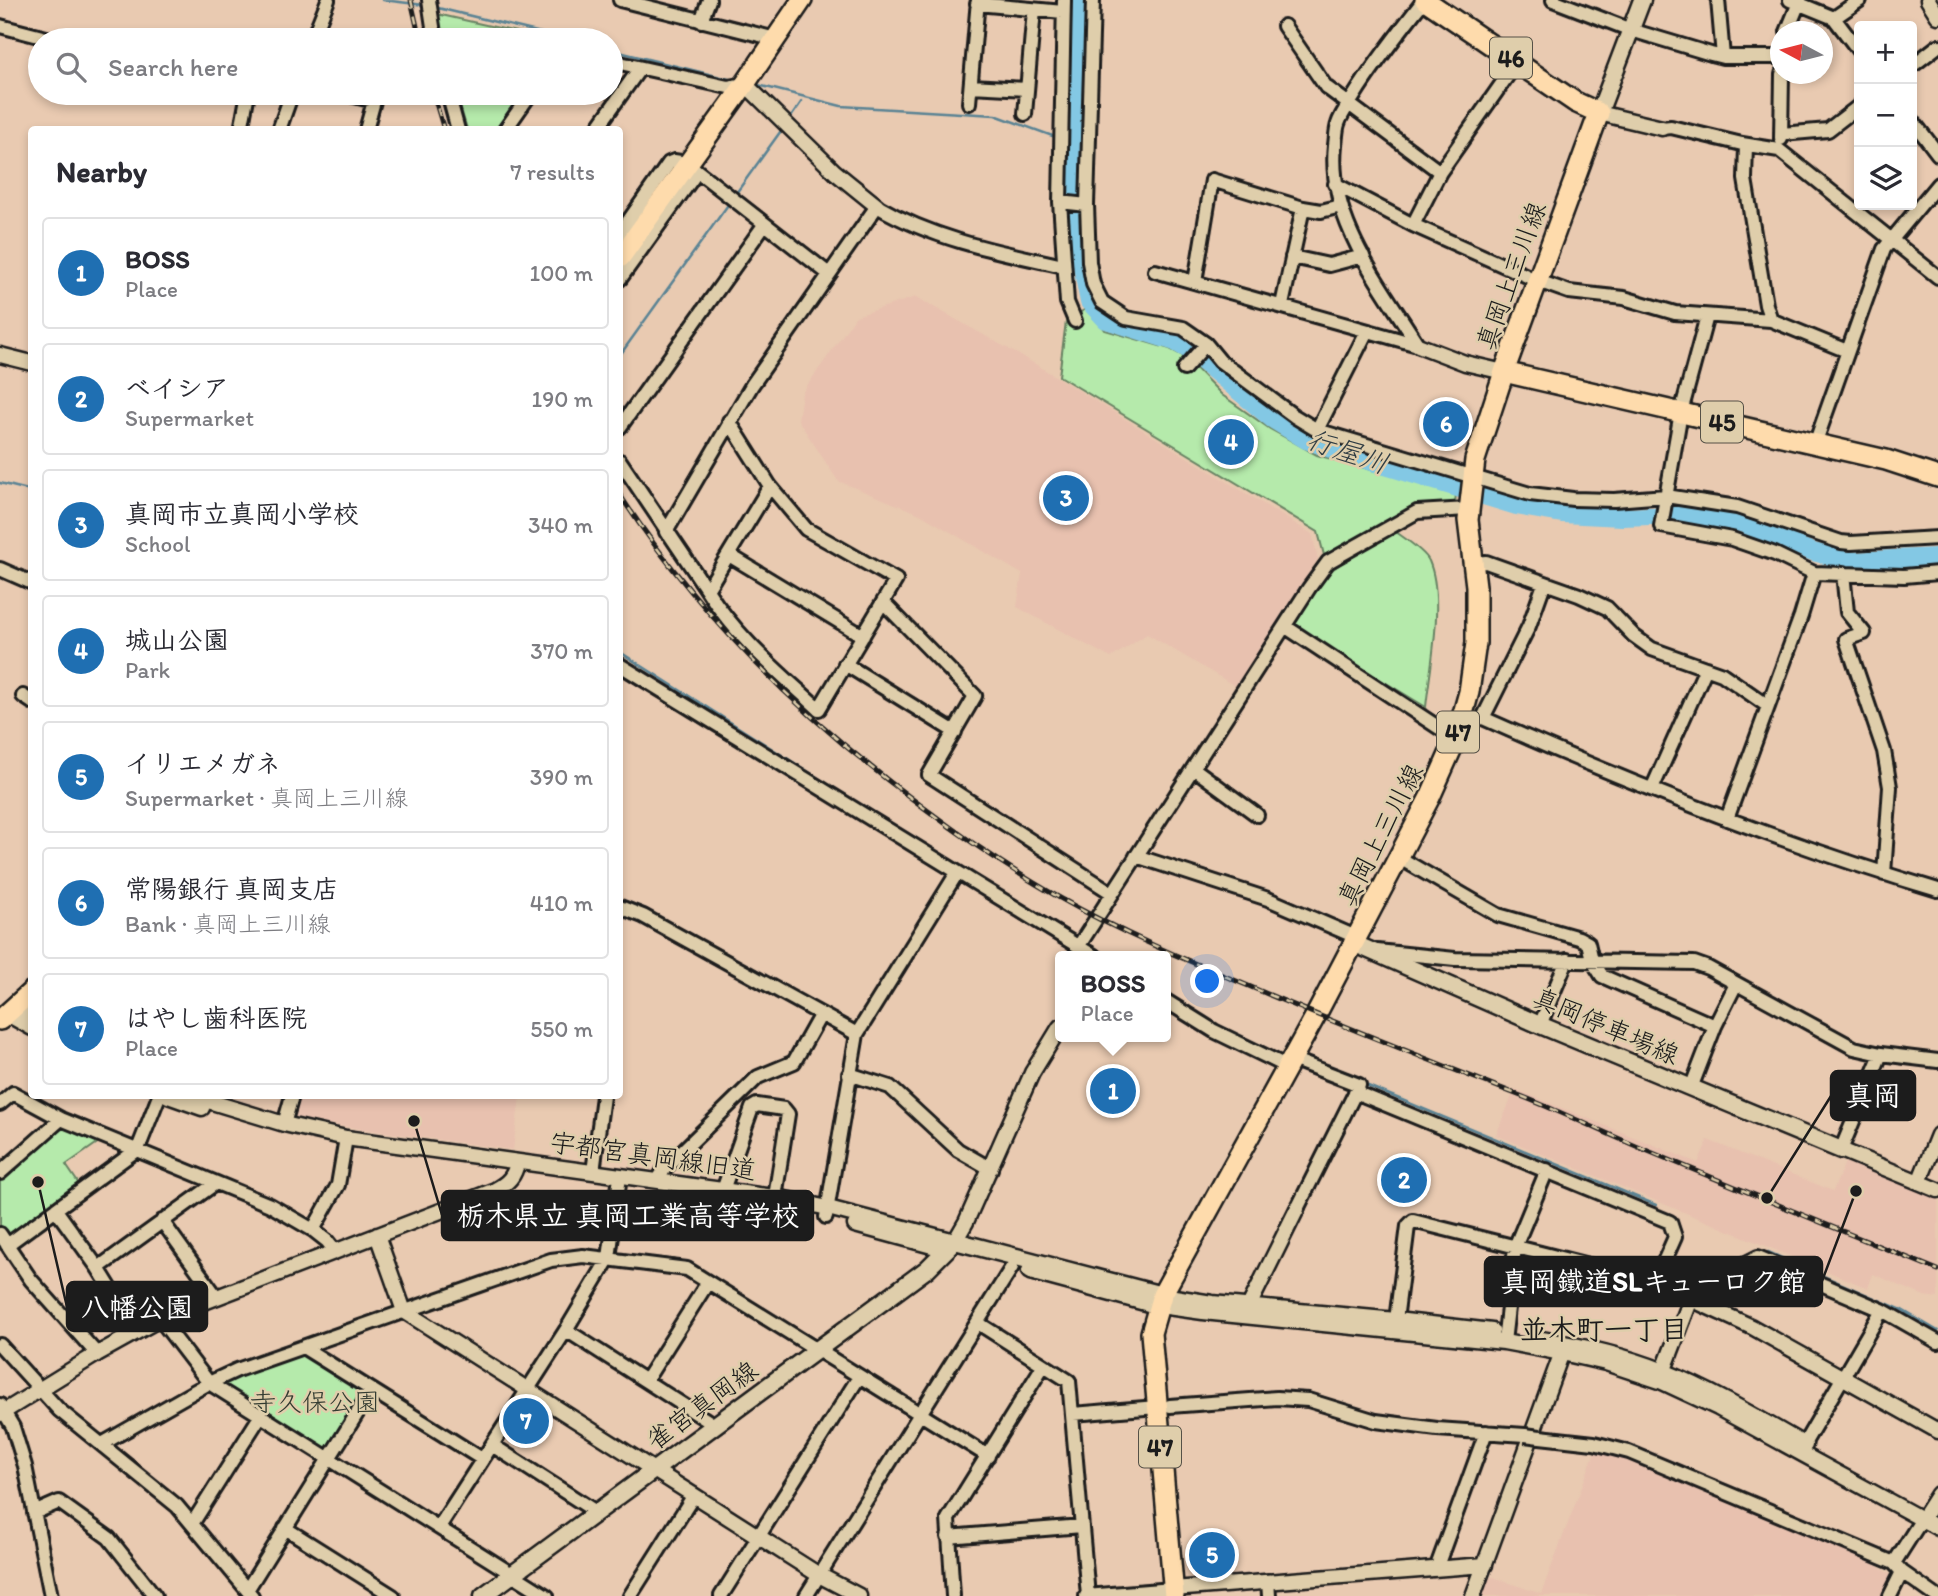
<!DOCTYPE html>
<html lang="en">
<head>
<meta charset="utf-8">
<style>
	:root { --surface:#fff; --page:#f7f7f7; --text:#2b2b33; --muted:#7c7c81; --line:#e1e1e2; --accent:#1f6fb2 }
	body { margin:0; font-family:Itim,"Klee One",sans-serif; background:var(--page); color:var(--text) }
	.controls { position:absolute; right:21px; top:21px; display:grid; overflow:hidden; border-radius:7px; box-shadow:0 4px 10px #0003 }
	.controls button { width:63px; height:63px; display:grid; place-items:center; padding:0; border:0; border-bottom:2px solid var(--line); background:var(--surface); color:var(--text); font:35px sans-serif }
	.compass { position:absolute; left:1770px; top:21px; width:63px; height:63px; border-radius:50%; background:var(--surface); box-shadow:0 4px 10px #0003; rotate:277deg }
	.you { position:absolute; left:1208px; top:982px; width:24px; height:24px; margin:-18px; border:5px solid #fff; border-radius:50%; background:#1a73e8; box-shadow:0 0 0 10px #1a73e833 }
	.badge { display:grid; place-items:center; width:46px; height:46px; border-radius:50%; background:var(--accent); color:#fff; font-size:23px; font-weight:700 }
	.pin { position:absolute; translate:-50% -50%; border:4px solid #fff; box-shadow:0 2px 7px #0006 }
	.popup { position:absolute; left:1055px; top:951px; width:116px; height:91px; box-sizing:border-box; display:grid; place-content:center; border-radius:7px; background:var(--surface); filter:drop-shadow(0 2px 5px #0005); font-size:23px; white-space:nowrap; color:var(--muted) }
	.popup b { font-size:26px; color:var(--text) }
	.popup::after { content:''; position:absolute; left:50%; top:100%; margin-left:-14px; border:14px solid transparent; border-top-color:var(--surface) }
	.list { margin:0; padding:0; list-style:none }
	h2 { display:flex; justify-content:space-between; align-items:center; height:91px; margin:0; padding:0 28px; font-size:30px }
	h2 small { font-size:23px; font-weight:400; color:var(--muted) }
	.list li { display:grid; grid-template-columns:46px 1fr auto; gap:21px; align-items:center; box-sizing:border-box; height:112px; margin:0 14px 14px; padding:0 14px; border:2px solid var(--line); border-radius:7px }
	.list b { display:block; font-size:26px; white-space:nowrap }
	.list p { margin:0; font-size:23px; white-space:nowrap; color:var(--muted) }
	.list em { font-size:23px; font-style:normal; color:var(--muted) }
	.icon { flex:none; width:38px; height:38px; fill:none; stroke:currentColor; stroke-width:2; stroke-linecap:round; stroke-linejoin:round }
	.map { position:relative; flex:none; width:1938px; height:1596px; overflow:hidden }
	.search { position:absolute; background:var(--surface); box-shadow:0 4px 10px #0003; left:28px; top:28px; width:595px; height:77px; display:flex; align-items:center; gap:18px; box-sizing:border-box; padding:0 24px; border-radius:38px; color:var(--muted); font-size:26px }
	.panel { position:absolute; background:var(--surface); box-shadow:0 4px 10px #0003; left:28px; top:126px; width:595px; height:973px; border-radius:7px }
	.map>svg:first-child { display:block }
	.built { fill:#e8c1af }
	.green { fill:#b5eaab; stroke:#688364; stroke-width:2 }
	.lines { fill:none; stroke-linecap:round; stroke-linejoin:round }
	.stream { stroke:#5a8394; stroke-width:2.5 }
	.river { stroke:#83c8e4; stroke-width:18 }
	.minor-casing { stroke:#1c1c1c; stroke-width:18 }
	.tertiary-casing { stroke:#1c1c1c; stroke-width:19 }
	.secondary-casing { stroke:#1c1c1c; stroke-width:21 }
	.primary-casing { stroke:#1c1c1c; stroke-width:24 }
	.minor { stroke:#dfceab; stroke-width:12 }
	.tertiary { stroke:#dfceab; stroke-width:14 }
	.secondary { stroke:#dfceab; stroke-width:16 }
	.primary { stroke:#fedbac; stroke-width:19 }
	.rail-casing { stroke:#1c1c1c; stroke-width:5 }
	.rail { stroke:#dfceab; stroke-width:2.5; stroke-dasharray:8; stroke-linecap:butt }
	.minor-bridge-casing { stroke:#1c1c1c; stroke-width:18; stroke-linecap:butt }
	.minor-bridge { stroke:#dfceab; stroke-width:12 }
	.labels { text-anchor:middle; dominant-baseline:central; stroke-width:5; stroke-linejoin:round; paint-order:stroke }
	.shield { fill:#dfceab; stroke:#565147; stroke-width:2 }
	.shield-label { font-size:24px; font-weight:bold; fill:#1c1c1c }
	.street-label { font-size:26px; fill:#1c1c1c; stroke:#dfceab }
	.park-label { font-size:26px; fill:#333b31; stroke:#dfceab }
	.water-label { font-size:28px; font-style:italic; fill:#313e44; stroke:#dfceab }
	.neighbourhood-label { font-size:28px; font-weight:bold; fill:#1c1c1c; stroke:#dfceab }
	.leader { fill:none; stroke:#1c1c1c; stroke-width:2.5 }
	.callout-dot { fill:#1c1c1c; stroke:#dfceab; stroke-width:2.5 }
	.callout { fill:#1c1c1c; stroke:#1c1c1c; stroke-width:2.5 }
	.callout-label { font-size:28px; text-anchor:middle; font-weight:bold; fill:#fff }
</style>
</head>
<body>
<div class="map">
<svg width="1938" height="1596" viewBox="0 0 1938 1596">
	<rect width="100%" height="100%" fill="#e9cab1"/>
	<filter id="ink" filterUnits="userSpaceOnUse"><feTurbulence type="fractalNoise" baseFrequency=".0143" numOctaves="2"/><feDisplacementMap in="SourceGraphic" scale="14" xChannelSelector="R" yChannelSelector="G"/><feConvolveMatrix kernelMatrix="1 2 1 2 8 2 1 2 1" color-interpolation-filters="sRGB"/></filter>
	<g filter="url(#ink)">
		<path class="built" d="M916,297L1037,365L1312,534L1318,559L1235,686L1147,634L1111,658L1017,607L1022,574L920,514L838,481L798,420L802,393L856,316Z
			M1515,1089L1698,1163L1708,1140L1833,1191L1846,1160L1938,1198V1298L1924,1296L1873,1274L1868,1288L1496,1135Z
			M296,1096H520L513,1150L333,1125L290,1116Z
			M1595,1452L1626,1458L1864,1558L1893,1576L1884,1596H1480L1486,1579L1493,1577L1541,1594Z"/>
		<path class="green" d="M437,14L552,40H443Z
			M456,93H522L496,130L467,129Z
			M1089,307L1105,330L1170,349L1185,357L1222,395L1270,429L1317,455L1456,493L1455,504L1418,506L1393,517L1325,559L1318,532L1059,376L1066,321Z
			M1392,529C1401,536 1425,551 1429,561C1445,598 1430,668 1426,707L1297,629L1294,622L1314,590L1333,569Z
			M61,1119L106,1137L66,1165L83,1190L7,1245L0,1234V1173Z
			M303,1347L371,1391L328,1459L209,1383Z"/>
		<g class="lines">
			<path class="stream" d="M383,0L424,5
				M434,7L570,40
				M611,50L733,80
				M754,84L841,106L995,115L1058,138
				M789,120L802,101
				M1065,140L1077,144
				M734,196L783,128
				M620,355L730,202
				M0,483L32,491
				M620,652L859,804
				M1368,1086L1656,1205
				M1768,1252L1902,1310L1938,1331"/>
			<path class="river" d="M1078,0L1077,144L1079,251L1089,302L1106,320L1175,342L1190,351L1272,419L1306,440L1339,452L1516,506L1562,514L1622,517L1678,515L1741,523L1813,552L1849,561L1938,557"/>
			<g class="minor-casing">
				<path id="minor" d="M429,0L435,40
					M620,0L776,39
					M1064,0L1060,202L1067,302L1075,321
					M1093,0L1087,205L1089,262L1093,284L1102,302L1126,318L1183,328L1206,344L1220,361L1294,416L1317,430L1530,494L1573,499L1614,500L1666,496L1737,507L1841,542L1851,543L1938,538
					M1553,0L1631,30L1711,54L1723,57H1780
					M1718,0L1723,57
					M1790,0L1834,18L1859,51
					M977,4L1063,12
					M1834,18L1860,0
					M701,21L709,0
					M0,26L54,40
					M1284,26L1326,87L1440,172
					M1787,32L1800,0
					M312,40L328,0
					M611,61L728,87L745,84
					M1912,66L1938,46
					M971,86L1027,89
					M343,93L374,101L366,130
					M448,93L458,130
					M969,103L978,0
					M1025,114L1034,10
					M1912,120L1938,154
					M1662,128L1671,127L1742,144L1779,150L1938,277
					M241,130L247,98L245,93
					M279,130L292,93
					M505,130L531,93
					M596,130L640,68
					M1782,134L1828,130L1859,106
					M1781,139L1782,74
					M1746,145L1745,179L1766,305L1771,320
					M1335,184L1413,225L1538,281L1569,292L1624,298L1675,313L1771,320L1847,351
					M1060,202L1087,205
					M1413,225L1440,172L1517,62
					M620,233L669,163L674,161L687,163L829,274
					M1292,257L1329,265L1363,256
					M1155,271L1418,345
					M620,279L697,172
					M1195,282L1212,180L1303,208L1321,211L1341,206
					M1282,305L1303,208
					M1707,316L1681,412L1661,526L1732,539L1775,554L1814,573L1904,576L1938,573
					M1418,345C1381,285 1327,220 1335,145C1336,138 1336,130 1338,124C1341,114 1349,104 1354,96C1375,62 1400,31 1424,0
					M1184,369L1206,344
					M620,427L764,225
					M1317,430L1367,331
					M1815,444L1884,249L1938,184
					M620,461L707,590L770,486
					M666,532L752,385L877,206C935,240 999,252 1064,266
					M729,555L863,636
					M1473,563L1486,562L1579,595L1607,608L1634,636L1652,649L1722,674L1768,706
					M0,569L32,583
					M1843,573L1847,612L1864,633L1846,639L1884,751L1890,787L1884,874
					M1544,584L1529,626L1483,718C1631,784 1783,844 1938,890
					M707,590C736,637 779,672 819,709L896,580L806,529L770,486L729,421
					M883,602L975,696L929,775L1112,893
					M1286,627L1456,739
					M845,664L955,732
					M620,665L1094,956
					M23,696L32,702
					M1193,768L1257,815
					M1652,789L1706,668
					M1727,819L1801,616L1814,573
					M1136,856L1268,899L1349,934L1353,943
					M1398,857L1498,915L1579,938L1588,943L1592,960L1602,976L1715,1026
					M620,907L643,916L857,1034
					M1078,947L1309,588L1328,562L1417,512L1468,509
					M1377,951L1455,959L1694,963L1708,968L1854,1048L1881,1054L1938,1061
					M1166,1001L1214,1031L1288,1067
					M1540,1025L1567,960
					M1292,1059L1359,1085L1297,1209
					M849,1074L890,1087L958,1150L991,1169
					M1691,1088L1715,1026L1736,984
					M1355,1092L1670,1222L1675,1237L1655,1282
					M0,1104L13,1093L61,1119L270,1205L313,1230L327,1241L335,1251
					M284,1124L292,1096
					M1841,1150L1881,1054
					M593,1172L603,1096
					M0,1173L61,1119
					M658,1180L665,1168L758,1077L794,1062L821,1014
					M723,1190L752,1108L757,1105L784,1109L788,1114L775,1197
					M56,1210L98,1268L137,1331
					M826,1217L857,1034L957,873
					M162,1221L216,1296
					M313,1230L338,1185L346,1138
					M0,1234L31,1280L97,1354
					M7,1245L138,1149L159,1096
					M1740,1266L1758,1257L1882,1310L1938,1342
					M98,1268L216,1183
					M160,1319L209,1383L547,1596
					M978,1323L1069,1381L1088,1596
					M1395,1328L1408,1226L1413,1221L1640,1278L1691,1299
					M566,1330L716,1426
					M1504,1342L1515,1247L1547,1170
					M0,1345L59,1410L177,1506L252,1596
					M303,1347L482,1459
					M646,1380L708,1282
					M0,1405L13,1427L25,1466L51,1596
					M1170,1406L1277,1398L1308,1400L1376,1421L1437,1429L1525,1435
					M1073,1414L1157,1407
					M1540,1437L1594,1443L1629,1452L1894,1563L1902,1572L1936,1596
					M102,1444L209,1383L237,1370L551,1260L583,1256L687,1269L988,1456
					M1804,1444L1882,1310
					M492,1445L596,1512
					M34,1513L59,1502L109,1538L155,1596
					M192,1524L261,1415
					M439,1527L566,1330L609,1258L619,1184
					M285,1528L393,1596
					M948,1537L1082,1526
					M1894,1563L1922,1519
					M1436,1569L1486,1432
					M1268,1581L1269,1596
					M247,1590L371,1391
					M630,1596L694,1495
					M721,1596L859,1377
					M806,1596L1012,1267
					M953,1596L948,1519L1043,1366
					M1086,1596L1173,1589
					M1890,1596L1902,1572"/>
			</g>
			<g class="tertiary-casing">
				<path id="tertiary" d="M1928,0L1938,16
					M745,84L835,172L877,206
					M1599,113L1662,128
					M1418,345L1465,363L1504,372
					M0,355L32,363
					M17,1005L32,1015
					M7,1014L32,1028
					M168,1096L202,1108
					M192,1096L284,1124L346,1138L781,1198L828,1208L955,1241L966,1222L1032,1073L1060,1027
					M1841,1150L1938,1190
					M1919,1182L1938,1135
					M855,1225L947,1250
					M377,1235L404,1311L819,1575L859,1596
					M1162,1295L1212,1303L1396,1320L1492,1331
					M1160,1306L1203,1312L1504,1342L1562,1353L1606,1363L1660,1381L1718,1408L1938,1528
					M1249,1306L1297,1209
					M1536,1338C1578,1345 1621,1354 1661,1370C1711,1390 1758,1418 1805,1445
					M1660,1380L1691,1299L1752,1327L1938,1431
					M0,1414L97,1354L160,1319L495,1190C508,1183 515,1176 517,1162
					M1922,1519L1938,1494
					M1173,1589L1485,1565
					M1473,1596L1565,1344"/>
			</g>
			<g class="secondary-casing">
				<path id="secondary" d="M1599,113L1642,0
					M1353,943L1540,1025L1841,1150
					M1030,1271L1160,1306
					M483,1596L927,1269L955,1241L1162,1295"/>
			</g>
			<g class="primary-casing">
				<path id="primary" d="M620,258L745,84L802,0
					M1504,372L1886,460L1938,477
					M0,1020L32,991
					M1174,1596L1151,1333L1162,1295L1316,1015L1430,797L1456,739L1469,692L1476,643V586L1468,520L1475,460L1504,372L1599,113L1575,102L1425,0"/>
			</g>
			<use href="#minor" class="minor"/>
			<use href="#tertiary" class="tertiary"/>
			<use href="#secondary" class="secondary"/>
			<use href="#primary" class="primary"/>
			<g class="rail-casing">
				<path id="rail" d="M411,0L420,40
					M433,93L444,130
					M620,495C700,618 805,720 923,807C967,840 1012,871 1060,898C1121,933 1186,960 1251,987C1342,1026 1434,1062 1526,1098C1568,1115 1607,1134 1648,1151C1745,1191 1841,1231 1938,1270"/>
			</g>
			<use href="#rail" class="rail"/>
			<g class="minor-bridge-casing">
				<path id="minor-bridge" d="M1525,1435L1540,1437"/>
			</g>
			<use href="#minor-bridge" class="minor-bridge"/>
		</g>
	</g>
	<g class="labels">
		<g class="shield">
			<rect x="1490" y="37.5" width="42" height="41" rx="5"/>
			<rect x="1701" y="401.5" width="42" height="41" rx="5"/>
			<rect x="1437" y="711.5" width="42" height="41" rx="5"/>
			<rect x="1139" y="1426.5" width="42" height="41" rx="5"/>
		</g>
		<g class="shield-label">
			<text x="1511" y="58">46</text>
			<text x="1722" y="422">45</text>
			<text x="1458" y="732">47</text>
			<text x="1160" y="1447">47</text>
		</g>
		<g class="street-label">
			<text transform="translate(1511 276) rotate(-70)">真岡上三川線</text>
			<text transform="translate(1380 835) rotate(-63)">真岡上三川線</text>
			<text transform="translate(1606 1026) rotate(23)">真岡停車場線</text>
			<text transform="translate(653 1156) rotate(8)">宇都宮真岡線旧道</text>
			<text transform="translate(702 1405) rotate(-36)">雀宮真岡線</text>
		</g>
		<g class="park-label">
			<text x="315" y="1402">寺久保公園</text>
		</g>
		<g class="water-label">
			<text transform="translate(1348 451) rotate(19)">行屋川</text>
		</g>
		<g class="neighbourhood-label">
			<text x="1604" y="1329">並木町一丁目</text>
		</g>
	</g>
	<path class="leader" d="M1767 1198L1831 1096M414 1121L442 1215M1856 1191L1822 1281M38 1182L67 1307"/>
	<g class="callout-dot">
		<circle cx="1767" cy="1198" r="7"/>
		<circle cx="414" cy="1121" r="7"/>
		<circle cx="1856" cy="1191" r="7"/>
		<circle cx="38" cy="1182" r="7"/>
	</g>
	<g class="callout">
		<rect x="1831" y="1071" width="84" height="49" rx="7"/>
		<rect x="442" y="1191" width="371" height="49" rx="7"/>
		<rect x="1485" y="1257" width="337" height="49" rx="7"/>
		<rect x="67" y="1282" width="140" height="49" rx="7"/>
	</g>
	<g class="callout-label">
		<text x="1873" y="1105">真岡</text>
		<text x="628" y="1225">栃木県立 真岡工業高等学校</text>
		<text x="1653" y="1291">真岡鐵道SLキューロク館</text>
		<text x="137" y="1317">八幡公園</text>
	</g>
</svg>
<div class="controls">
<button>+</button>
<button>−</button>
<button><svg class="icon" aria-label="layers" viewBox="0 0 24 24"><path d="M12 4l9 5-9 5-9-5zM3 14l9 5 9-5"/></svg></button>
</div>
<svg class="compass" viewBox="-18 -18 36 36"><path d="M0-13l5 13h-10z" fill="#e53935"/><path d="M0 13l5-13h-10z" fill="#7c7c81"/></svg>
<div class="you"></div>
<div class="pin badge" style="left:1113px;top:1091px">1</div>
<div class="popup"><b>BOSS</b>Place</div>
<div class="pin badge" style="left:1404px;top:1180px">2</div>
<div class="pin badge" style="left:1066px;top:498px">3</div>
<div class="pin badge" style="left:1231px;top:442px">4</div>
<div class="pin badge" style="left:1212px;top:1555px">5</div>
<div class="pin badge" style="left:1446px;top:424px">6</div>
<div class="pin badge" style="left:526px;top:1421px">7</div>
<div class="search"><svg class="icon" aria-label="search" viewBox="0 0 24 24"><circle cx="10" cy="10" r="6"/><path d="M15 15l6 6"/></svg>Search here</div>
<section class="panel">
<h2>Nearby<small>7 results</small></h2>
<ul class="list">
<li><span class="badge">1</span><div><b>BOSS</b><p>Place</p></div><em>100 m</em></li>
<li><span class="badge">2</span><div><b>ベイシア</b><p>Supermarket</p></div><em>190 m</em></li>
<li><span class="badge">3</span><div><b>真岡市立真岡小学校</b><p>School</p></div><em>340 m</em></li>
<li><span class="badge">4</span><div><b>城山公園</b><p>Park</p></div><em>370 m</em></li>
<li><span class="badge">5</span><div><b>イリエメガネ</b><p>Supermarket · 真岡上三川線</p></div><em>390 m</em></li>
<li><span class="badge">6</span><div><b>常陽銀行 真岡支店</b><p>Bank · 真岡上三川線</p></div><em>410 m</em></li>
<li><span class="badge">7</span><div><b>はやし歯科医院</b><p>Place</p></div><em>550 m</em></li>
</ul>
</section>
</div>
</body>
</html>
